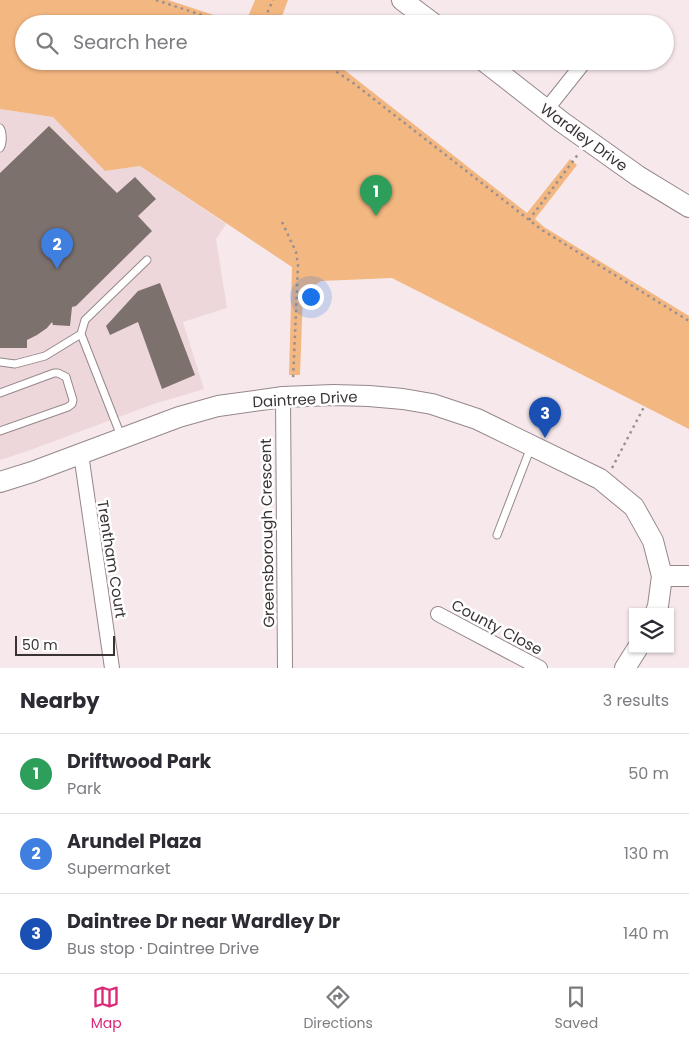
<!DOCTYPE html>
<html lang="en">
<head>
<meta charset="utf-8">
<style>
	:root { --surface:#fff; --page:#f2f2f3; --text:#2b2b33; --muted:#7c7c81; --line:#e1e1e2; --accent:#db2777 }
	body { margin:0; font-family:Poppins,sans-serif; background:var(--page); color:var(--text) }
	.controls { position:absolute; right:15px; bottom:15px; display:grid; overflow:hidden; border-radius:0px; box-shadow:0 1px 4px #0004 }
	.controls button { width:45px; height:45px; display:grid; place-items:center; padding:0; border:0; border-bottom:1px solid var(--line); background:var(--surface); color:var(--text); font:25px sans-serif }
	.scale { position:absolute; left:15px; bottom:12px; width:100px; box-sizing:border-box; padding-left:5px; border:2px solid #393334; border-top:0; font-size:14px; line-height:18px; white-space:nowrap; color:#393334; -webkit-text-stroke:4px #fff; paint-order:stroke }
	.you { position:absolute; left:310px; top:296px; width:18px; height:18px; margin:-12px; border:4px solid #fff; border-radius:50%; background:#1a73e8; box-shadow:0 0 0 8px #1a73e833 }
	.badge { display:grid; place-items:center; width:32px; height:32px; border-radius:50%; background:var(--accent); color:#fff; font-size:16px; font-weight:700 }
	.pin { position:absolute; translate:-50% -41px; filter:drop-shadow(0 1px 2px #0008) }
	.pin::after { content:''; position:absolute; top:26px; width:18px; height:15px; background:inherit; clip-path:polygon(0 0,100% 0,50% 100%) }
	.list { margin:0; padding:0; list-style:none }
	h2 { display:flex; justify-content:space-between; align-items:center; height:65px; margin:0; padding:0 20px; font-size:21px }
	h2 small { font-size:16px; font-weight:400; color:var(--muted) }
	.list li { display:grid; grid-template-columns:32px 1fr auto; gap:15px; align-items:center; box-sizing:border-box; height:80px; padding:0 20px; border-top:1px solid var(--line) }
	.list b { display:block; font-size:19px; white-space:nowrap }
	.list p { margin:0; font-size:16px; white-space:nowrap; color:var(--muted) }
	.list em { font-size:16px; font-style:normal; color:var(--muted) }
	.icon { flex:none; width:28px; height:28px; fill:none; stroke:currentColor; stroke-width:2; stroke-linecap:round; stroke-linejoin:round }
	.map { position:relative; flex:none; width:689px; height:668px; overflow:hidden }
	.search { position:absolute; background:var(--surface); box-shadow:0 1px 4px #0004; left:15px; right:15px; top:15px; height:55px; display:flex; align-items:center; gap:12px; box-sizing:border-box; padding:0 18px; border-radius:28px; color:var(--muted); font-size:19px }
	.sheet { height:305px; background:var(--surface) }
	nav { display:flex; justify-content:space-around; align-items:center; box-sizing:border-box; height:70px; border-top:1px solid var(--line); background:var(--surface); font-size:14px; color:var(--muted) }
	nav a { display:grid; justify-items:center; gap:2px }
	nav .on { color:var(--accent) }
	.map>svg:first-child { display:block }
	.built { fill:#eed7db }
	.green { fill:#f3b781 }
	.building { fill:#7d716e }
	.lines { fill:none; stroke-linecap:round; stroke-linejoin:round }
	.lane-casing { stroke:#95888a; stroke-width:9 }
	.street-casing { stroke:#95888a; stroke-width:16 }
	.secondary-casing { stroke:#95888a; stroke-width:22 }
	.path { stroke:#9a8f91; stroke-width:2.5; stroke-dasharray:2.5 4; stroke-linecap:butt }
	.lane { stroke:#fff; stroke-width:7 }
	.street { stroke:#fff; stroke-width:14 }
	.secondary { stroke:#fff; stroke-width:20 }
	.labels { text-anchor:middle; dominant-baseline:central; stroke-width:5; stroke-linejoin:round; paint-order:stroke }
	.street-label { font-size:15px; fill:#393334; stroke:#fff }
</style>
</head>
<body>
<div class="map">
<svg width="689" height="668" viewBox="0 0 689 668">
	<rect width="100%" height="100%" fill="#f7e8eb"/>
	<path class="built" d="M0,109L53,117L105,171L140,166L226,224L216,239L227,308L183,322L204,389L154,404L25,452L0,460Z"/>
	<path class="green" d="M0,0H168L241,24H24V61H330L347,72L527,213L570,159L577,165L535,219L544,227L689,316V429L392,278L321,281L303,293L300,375H289L292,267L140,166L105,171L53,117L0,109Z
		M255,0H288L279,24H245Z"/>
	<path class="building" d="M49,126L117,193L135,177L156,199L138,216L152,231L76,306L72,307L70,326L53,325L52,322L47,328L37,335L27,340V348H0V173Z
		M160,283L195,375L162,389L138,322L110,335L106,326L138,291Z"/>
	<g class="lines">
		<g class="lane-casing">
			<path id="lane" d="M0,128C3,133 3,143 0,148
				M81,334L121,436
				M0,362L15,364L45,356L81,334L85,320L147,260
				M0,393L54,373H58L66,377L73,400L72,404L68,407L0,431
				M497,535L531,447"/>
		</g>
		<g class="street-casing">
			<path id="street" d="M546,110L585,61
				M283,397L285,668
				M81,454L112,668
				M438,614L540,668"/>
		</g>
		<g class="secondary-casing">
			<path id="secondary" d="M402,0L434,24
				M484,61L562,122L638,176L689,207
				M0,482L32,472L179,417L218,406L283,397L333,395L369,396L403,399L432,404L477,419L600,479L634,507L653,541L662,576L658,606L656,612
				M662,576H689
				M625,668L637,649"/>
		</g>
		<path class="path" d="M156,0L229,24
			M262,24L273,0
			M320,61L352,82L542,230L689,321
			M529,220L579,153
			M282,222L296,252L298,265L293,380
			M612,468L645,405"/>
		<use href="#lane" class="lane"/>
		<use href="#street" class="street"/>
		<use href="#secondary" class="secondary"/>
	</g>
	<g class="labels">
		<g class="street-label">
			<text transform="translate(584 137) rotate(36)">Wardley Drive</text>
			<text transform="translate(305 399) rotate(-3)">Daintree Drive</text>
			<text transform="translate(267 533) rotate(-91)">Greensborough Crescent</text>
			<text transform="translate(112 559) rotate(81)">Trentham Court</text>
			<text transform="translate(497 627) rotate(28)">County Close</text>
		</g>
	</g>
</svg>
<div class="controls">
<button><svg class="icon" aria-label="layers" viewBox="0 0 24 24"><path d="M12 4l9 5-9 5-9-5zM3 14l9 5 9-5"/></svg></button>
</div>
<div class="scale">50 m</div>
<div class="you"></div>
<div class="pin badge" style="left:376px;top:216px;background:#2e9e5b">1</div>
<div class="pin badge" style="left:57px;top:269px;background:#3f7fe0">2</div>
<div class="pin badge" style="left:545px;top:438px;background:#1a4fb4">3</div>
<div class="search"><svg class="icon" aria-label="search" viewBox="0 0 24 24"><circle cx="10" cy="10" r="6"/><path d="M15 15l6 6"/></svg>Search here</div>
</div>
<section class="sheet">
<h2>Nearby<small>3 results</small></h2>
<ul class="list">
<li><span class="badge" style="background:#2e9e5b">1</span><div><b>Driftwood Park</b><p>Park</p></div><em>50 m</em></li>
<li><span class="badge" style="background:#3f7fe0">2</span><div><b>Arundel Plaza</b><p>Supermarket</p></div><em>130 m</em></li>
<li><span class="badge" style="background:#1a4fb4">3</span><div><b>Daintree Dr near Wardley Dr</b><p>Bus stop · Daintree Drive</p></div><em>140 m</em></li>
</ul>
</section>
<nav>
<a class="on"><svg class="icon" aria-label="map" viewBox="0 0 24 24"><path d="M3 6l6-2 6 2 6-2v14l-6 2-6-2-6 2zM9 4v14M15 6v14"/></svg>Map</a>
<a><svg class="icon" aria-label="directions" viewBox="0 0 24 24"><path d="M12 3l9 9-9 9-9-9zM9 14v-3h6M13 9l2 2-2 2"/></svg>Directions</a>
<a><svg class="icon" aria-label="saved" viewBox="0 0 24 24"><path d="M7 4h10v16l-5-4-5 4z"/></svg>Saved</a>
</nav>
</body>
</html>
